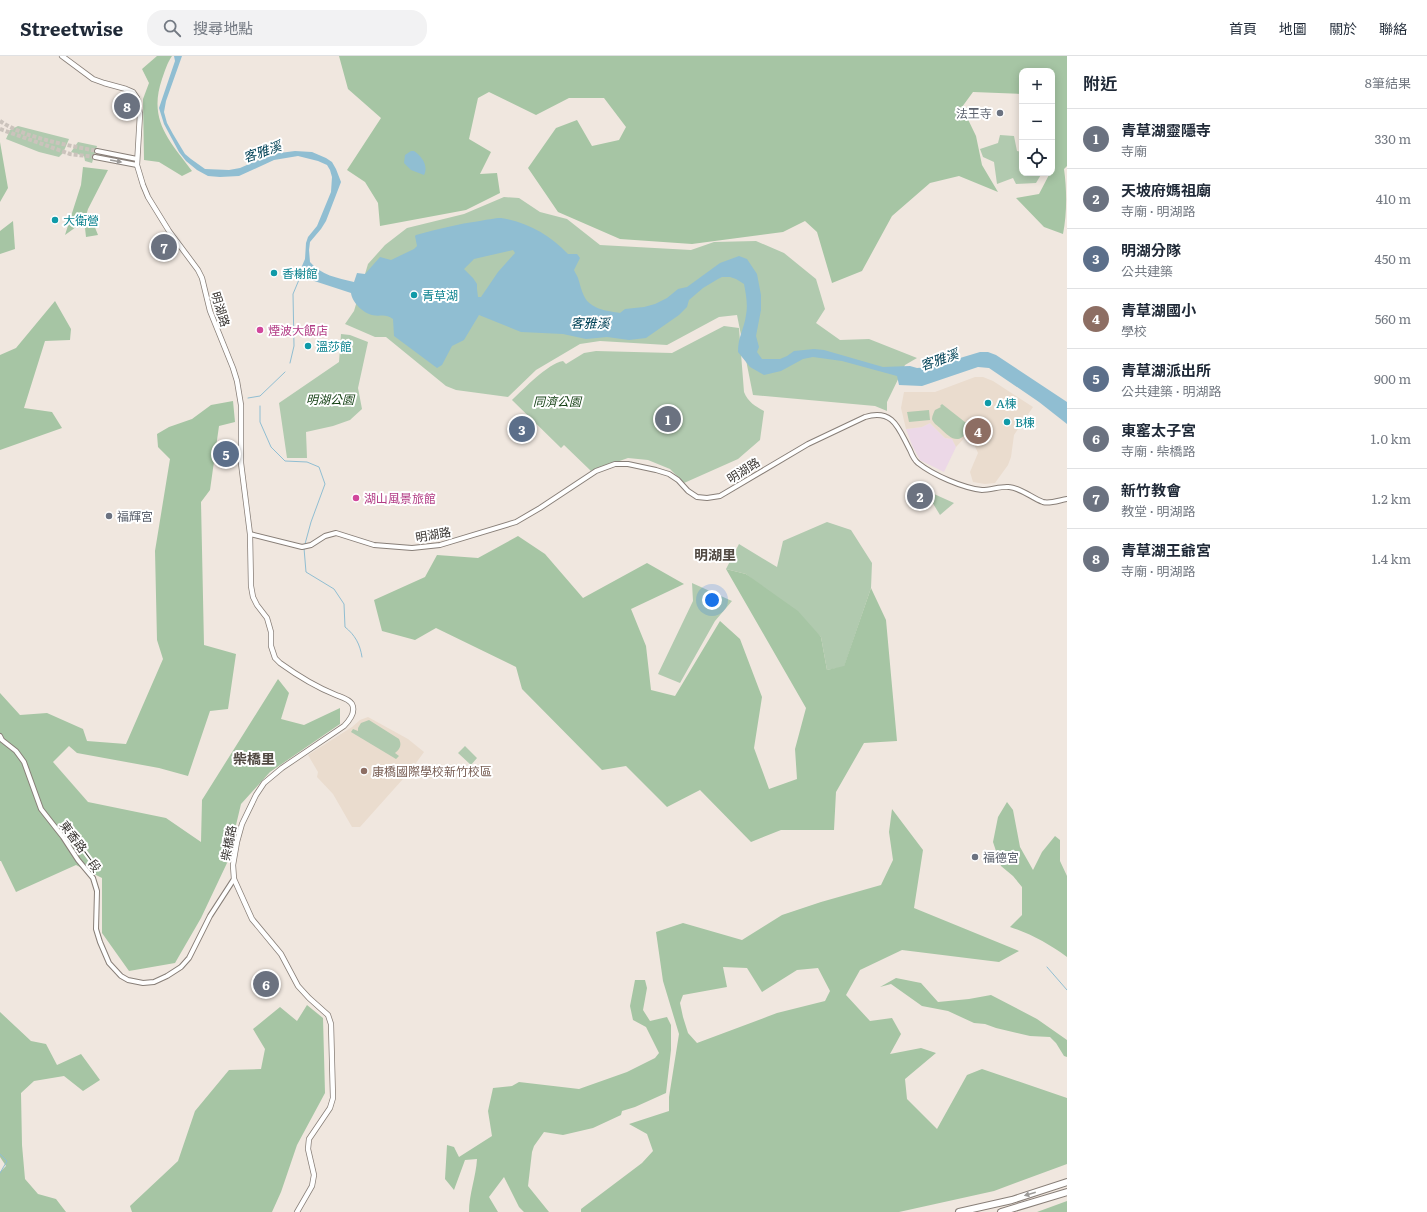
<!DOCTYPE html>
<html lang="zh-TW">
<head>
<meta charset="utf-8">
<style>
	:root { --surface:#fff; --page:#f2f2f3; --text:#1f2937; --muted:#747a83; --line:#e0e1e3; --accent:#b6295e }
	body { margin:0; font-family:Literata,"Noto Sans TC",serif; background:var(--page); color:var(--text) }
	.controls { position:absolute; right:12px; top:12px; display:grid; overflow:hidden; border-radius:8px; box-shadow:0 2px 10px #0003 }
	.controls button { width:36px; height:36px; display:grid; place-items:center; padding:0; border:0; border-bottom:1px solid var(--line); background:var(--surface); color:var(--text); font:20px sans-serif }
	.you { position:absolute; left:712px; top:544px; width:14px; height:14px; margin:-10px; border:3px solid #fff; border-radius:50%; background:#1a73e8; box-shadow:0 0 0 6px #1a73e833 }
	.badge { display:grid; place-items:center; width:26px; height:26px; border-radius:50%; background:var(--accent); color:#fff; font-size:13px; font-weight:700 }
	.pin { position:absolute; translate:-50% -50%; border:2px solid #fff; box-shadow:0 1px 4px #0006 }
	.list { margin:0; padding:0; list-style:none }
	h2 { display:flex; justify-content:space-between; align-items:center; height:52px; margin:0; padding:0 16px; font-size:17px }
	h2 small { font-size:13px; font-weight:400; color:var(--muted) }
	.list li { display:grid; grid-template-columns:26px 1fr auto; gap:12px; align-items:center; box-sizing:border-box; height:60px; padding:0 16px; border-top:1px solid var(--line) }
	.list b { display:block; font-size:15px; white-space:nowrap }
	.list p { margin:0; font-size:13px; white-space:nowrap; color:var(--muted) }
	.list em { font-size:13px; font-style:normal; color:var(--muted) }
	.icon { flex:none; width:22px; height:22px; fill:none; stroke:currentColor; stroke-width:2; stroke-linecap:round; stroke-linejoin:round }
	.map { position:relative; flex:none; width:1067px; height:1156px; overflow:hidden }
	header { display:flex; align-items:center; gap:24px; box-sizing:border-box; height:56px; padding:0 20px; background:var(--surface); border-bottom:1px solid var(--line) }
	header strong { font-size:19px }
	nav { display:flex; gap:22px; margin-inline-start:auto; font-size:14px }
	.search { width:280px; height:36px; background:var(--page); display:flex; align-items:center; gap:10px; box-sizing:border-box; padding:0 14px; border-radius:16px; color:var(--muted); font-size:15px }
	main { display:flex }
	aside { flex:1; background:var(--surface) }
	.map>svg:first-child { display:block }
	.commercial { fill:#ecd8e7 }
	.built { fill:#eadcce }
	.green { fill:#b1caaf }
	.forest { fill:#a6c5a4; fill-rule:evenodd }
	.water { fill:#90bed2; fill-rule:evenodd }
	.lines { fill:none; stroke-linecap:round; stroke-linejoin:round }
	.stream { stroke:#90bed2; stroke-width:1 }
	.tertiary-tunnel { stroke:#cbc3bc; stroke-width:4; stroke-dasharray:4 2; stroke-linecap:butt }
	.tertiary-casing { stroke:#887f78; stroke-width:6 }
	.secondary-casing { stroke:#887f78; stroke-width:6 }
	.motorway-casing { stroke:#887f78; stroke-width:8 }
	.tertiary { stroke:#fff; stroke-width:4 }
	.secondary { stroke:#fff; stroke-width:4.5 }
	.motorway { stroke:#fff; stroke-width:6 }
	.oneway { fill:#9c9a98 }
	.worship-dot { fill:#6b7280; stroke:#fff; stroke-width:1.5 }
	.culture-dot { fill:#0f9aa8; stroke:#fff; stroke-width:1.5 }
	.hotel-dot { fill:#d1479c; stroke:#fff; stroke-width:1.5 }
	.education-dot { fill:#8d6e63; stroke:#fff; stroke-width:1.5 }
	.labels { text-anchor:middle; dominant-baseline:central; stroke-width:4; stroke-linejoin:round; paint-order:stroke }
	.worship-label { font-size:12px; fill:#5b616d; stroke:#fff; text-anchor:start }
	.culture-label { font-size:12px; fill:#0d838f; stroke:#fff; text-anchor:start }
	.street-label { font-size:12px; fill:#393532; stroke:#fff }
	.hotel-label { font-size:12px; fill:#b23c85; stroke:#fff; text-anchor:start }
	.park-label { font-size:12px; font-style:italic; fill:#113e11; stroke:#fff }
	.education-label { font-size:12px; fill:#785e54; stroke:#fff; text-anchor:start }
	.water-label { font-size:13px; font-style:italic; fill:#004257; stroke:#fff }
	.quarter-label { font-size:14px; font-weight:bold; fill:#514942; stroke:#fff }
</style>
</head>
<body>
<header>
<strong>Streetwise</strong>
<div class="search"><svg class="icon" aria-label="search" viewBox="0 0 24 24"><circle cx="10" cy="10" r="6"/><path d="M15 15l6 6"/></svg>搜尋地點</div>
<nav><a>首頁</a><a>地圖</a><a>關於</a><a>聯絡</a></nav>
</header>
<main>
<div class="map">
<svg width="1067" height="1156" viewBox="0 0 1067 1156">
	<rect width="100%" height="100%" fill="#f0e7df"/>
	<path class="commercial" d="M930,367L945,382L952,383L956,391L944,416L920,404L912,389L906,373L922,371Z"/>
	<path class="built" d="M975,321H983L993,325L1033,351L1014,379L1011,401L1008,409L995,427L985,428L973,426L970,416L978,397L973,386L976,382L970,376L956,391L952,383L945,382L930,367L922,371L906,373L901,352L904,336H935Z
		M368,661L408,683L424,696L411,714L360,771H352L333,738L317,721L318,716L308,699L352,671L360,664Z"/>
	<path class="green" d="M18,70L69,83L63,97L59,101L39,96L6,83L10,74Z
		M1000,79L1014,80L1017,95L1022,96V117H1042L1036,127L1016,128L1013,122L997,128L994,106L983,101L980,93L998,87Z
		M78,86L97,90L92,107L85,105L84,100L71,96Z
		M504,141L519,142L540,156L567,163L600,189L691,194L714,186L756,185L784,197L816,223L825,253L816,267L840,284L869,283L917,302L905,309L887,346V355L875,350L753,339L737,259L719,261L667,289L600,285L580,288L536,314L508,341L456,334L446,330L386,281H375L345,268L354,255L368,208L385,189L407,172L464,158Z
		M724,270L739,272L744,336C748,346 755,350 764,355L760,384L738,403L684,427L670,413L648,404L628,402L591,415L564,389L561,392L512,344C524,333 547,308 563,305L566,308L584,297L596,295L672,297Z
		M341,278L350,279L368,286L358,332L362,353L350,364L333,370L306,376L307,402H287L279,347L339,306Z
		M942,348L970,370L967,372V375C959,390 949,381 941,373C938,370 933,367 932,363C932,360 934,356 935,354L941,351L940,350Z
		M929,354L930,364L909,366L907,356Z
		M934,438L954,447L940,459L929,441Z
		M827,466L851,474L872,507L871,532L844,611L827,614L821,581L746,518L726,513L739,488L777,511L783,485Z
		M692,527L732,545L715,565L680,627L658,618L693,545Z
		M369,664L399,683C402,689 400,693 395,697L399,700L396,703L351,676L353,673L358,675V672L361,667Z
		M465,690L477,702L471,709L458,697Z"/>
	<path class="forest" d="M157,0H172C167,7 165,15 162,23C148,64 169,84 192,115L182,120L159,106L144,104L143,43L149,27L142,13Z
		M339,0H1067V110L1064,113C1067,134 1067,158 1063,178L1044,171L1016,142L1039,138L1050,117H1052L1054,110L1052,105V15H1022V38L973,36L962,51L976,80L982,109L998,136L959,120L930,127L892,160L862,215L832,227L817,176L805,165L783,176L692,188L620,183L558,156L528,112L556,72L577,64L592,90L619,84L626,71L604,42H569L536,59L489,36L478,42L469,83L491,96L480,118L497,117L500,137L466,154L380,170L378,147L365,126L347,114L381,62L348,33Z
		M0,86L8,132L0,146Z
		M83,111L108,114L88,153L85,163L94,169L98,179L86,181L85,172L76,171L65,179L81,129Z
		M13,165L15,193L0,198V175Z
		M55,245L71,273L70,284L45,285L24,352L52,356L62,372L0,394V299L16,292Z
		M233,345L235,366L219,370L210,434L201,446L204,589L236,598L228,653L210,655L188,720L159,712L77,697L69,690L53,706L88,746L166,762L201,786L202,744L278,623L289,637L281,663L304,669L340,652V668L270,716L241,748L227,807L201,862L175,907L129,915L102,877V822L76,809L16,836L1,805H0V637L20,659L47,657L83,673L87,685L126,688L163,603L157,584L155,495L170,403L158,391L157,378L169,371L192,363L211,349Z
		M518,480L545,498L583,542L647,507L684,528L631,553L646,590L651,634L675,640L720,565L740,583L762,641L754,692L769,733L797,723L795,693L806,652L726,513L746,518L798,555L821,581L827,614L844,610L871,532L886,564L897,685L864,687L836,736L834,774H781L751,786L700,734L667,751L626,710L602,714L522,633L516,611L436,572L415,584L382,575L374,544L425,521L437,499L478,502Z
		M1007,746L1013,754L1020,791L1033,814L1042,796L1055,780L1060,784V805L1067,820V901C1049,888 1031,878 1010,871L1022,859V831L1013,820L1001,810L993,786L998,761Z
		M892,753L923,794L914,852L1019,895L999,906L902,894L860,914L846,939L870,965L892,962L901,978L890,998L921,992L936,997L905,1023L907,1043L937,1073L967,1019L982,1013L1067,1042V1108L994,1135L899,1156H581V1153L642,1107L653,1095L647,1078L629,1068L669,1055V1041L679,978L663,925L656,876L683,867L742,884L782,859L821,846L881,829L893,804L889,776ZM723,911L747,912L762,936L797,914L818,912L830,935L825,945L777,957L697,987L688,977L683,961L680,947L683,939L727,931Z
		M896,922L921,927L938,946L969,943L991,939L1037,963L1067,984V1001L1064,1000L1056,987L1050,981L1030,980L996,972L985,968L974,967L948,955L922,950L891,928L880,931Z
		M635,924H645L647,932L643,954L650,965L667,961L671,969V994L666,1037L635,1051L622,1055L621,1059L593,1072L563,1079L544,1076L534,1090L532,1096L528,1130L549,1156H524L519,1151L504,1121L489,1141L498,1156H469C469,1138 476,1121 477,1103L465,1104L454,1134L445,1123L447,1089L454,1091L459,1101L492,1080L488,1055L493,1032L512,1030L519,1026L579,1033L627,1016L655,1002L659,997L646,971L633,964L630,950Z
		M307,949L323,962L325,1037L297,1089L281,1136L272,1156H132L130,1150L178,1105L195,1055L229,1014L261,1013L265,993L253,973L280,951L297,965Z
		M0,956L31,985L46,988L57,1009L81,998L100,1024L83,1035L64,1020L34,1025L21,1037L22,1089L25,1123L38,1138L56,1143L66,1156H0V1116L6,1110L0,1101Z
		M1067,1145V1156H1037Z"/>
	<path class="water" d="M174,0H182L166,45L164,56L167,67L173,78L185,98L191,103L205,113L229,114L240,112L272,98L295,95L312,96L326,102L332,106L336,113L341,126L326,165L321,173L310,186L309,194L310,206C321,219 337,222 354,226L357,217L365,218L380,201L391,204L414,193L417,190L415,180L416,179C437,173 458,168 480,165C486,164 495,162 501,162C527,166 550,179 568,198H577L580,202L574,214C575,217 577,219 578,222C580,228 581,234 584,240C590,253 607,255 620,257L625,253L644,251L655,248L667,242L678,233L687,231L720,207L739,200L747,203L757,218L761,239V254L756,280L759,291L757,296L762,303H780L787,300L794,295L814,293L824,294L883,311L910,310L917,312L930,311L980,296H988L996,299L1067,346V368L1039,346L989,312L978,311L922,330L899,329L897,320L842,305L813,301L803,303L781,315L764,319L750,311L738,296C738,280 744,274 746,259C748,249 746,238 744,228L736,223L730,221H722L718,223L703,232L689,244L687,251L679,259L646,282L629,284L607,281L586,283L563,278L521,276L479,259L464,284L452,290L442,309L437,312L394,280L393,263C385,257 381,261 372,259C363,257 352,246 351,237L302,221L299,217L305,203L306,187L308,181L317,170L331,136L332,121L330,114L327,109L318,105L298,100L274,104L239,120L220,121L208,120L197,114L186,105L179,96L164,68L159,52L175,5ZM513,194L515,197L498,216L481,241H478L477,233V228L473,222L464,213L474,203Z
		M411,95H414C421,100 429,109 424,119L411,114L404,107L405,99Z"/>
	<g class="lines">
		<path class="stream" d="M290,307L294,290L293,238L301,219
			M248,342L260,340L285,316
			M260,350V366L271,391L285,405L307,406L319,411L325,428L311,466L305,488
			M304,492L306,516L334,533L344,548L345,571C355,579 360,588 362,601
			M1047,911L1067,934
			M0,1098L7,1105L0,1117"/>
		<path class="tertiary-tunnel" d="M0,65C25,82 67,89 97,95
			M0,73L70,98L95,101"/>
		<g class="tertiary-casing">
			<path id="tertiary" d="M97,95L137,103
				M95,101L137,109
				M250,478L302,491L311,489L325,480L336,477L374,489L412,492L440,489L516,466L540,452L596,415L615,408H628L656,414L669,418L678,424L688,435L697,441L707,442L720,440L808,388L865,361C894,352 899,374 910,394C912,399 914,404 918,407C933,419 963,432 982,434C991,434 1001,430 1009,431C1021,432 1032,442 1043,446C1050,448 1060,444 1067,443
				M0,680L2,684L16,695L24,706L41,753L63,781L78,804L93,822L97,835L96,873L100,886L109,907L121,920L128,924L143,927L154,926L167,920L181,911L189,902L210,860L234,823"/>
		</g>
		<g class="secondary-casing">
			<path id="secondary" d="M62,0L93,23L104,27L126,33L133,36L137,42L140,58L137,109L143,129L148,141L169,175L198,214L202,222L210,255L233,312L237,325L241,349V407L250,478L251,530L253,541L257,549L267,562L271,576V590L275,602L280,607C298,620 316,631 336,639C341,641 349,643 352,648C356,656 349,665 344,670L282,712L264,727L256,739L242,768L237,786L233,809L234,823L252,863L281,898L298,930L309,942L328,959L331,968L333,1042L330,1052L309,1083L308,1093L314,1119L312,1130L297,1156"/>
		</g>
		<g class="motorway-casing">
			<path id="motorway" d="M959,1156L1012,1144L1067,1126
				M1001,1156L1067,1136"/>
		</g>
		<use href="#tertiary" class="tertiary"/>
		<use href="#secondary" class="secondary"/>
		<use href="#motorway" class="motorway"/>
	</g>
	<defs><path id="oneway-solid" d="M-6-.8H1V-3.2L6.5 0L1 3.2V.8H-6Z"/></defs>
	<g class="oneway">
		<use href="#oneway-solid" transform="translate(116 105) rotate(10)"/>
		<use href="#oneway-solid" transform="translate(1030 1138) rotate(164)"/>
	</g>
	<g class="worship-dot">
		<circle cx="1000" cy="57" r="4"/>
		<circle cx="109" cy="460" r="4"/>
		<circle cx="975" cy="801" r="4"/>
	</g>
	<g class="culture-dot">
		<circle cx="55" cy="164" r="4"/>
		<circle cx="274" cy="217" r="4"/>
		<circle cx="414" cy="239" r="4"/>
		<circle cx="308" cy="290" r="4"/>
		<circle cx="988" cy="347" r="4"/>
		<circle cx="1007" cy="366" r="4"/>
	</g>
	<g class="hotel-dot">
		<circle cx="260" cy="274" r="4"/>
		<circle cx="356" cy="442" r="4"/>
	</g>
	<circle class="education-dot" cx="364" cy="715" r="4"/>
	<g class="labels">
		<g class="worship-label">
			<text x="992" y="57" text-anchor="end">法王寺</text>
			<text x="117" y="460">福輝宮</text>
			<text x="983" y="801">福德宮</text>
		</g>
		<g class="culture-label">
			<text x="63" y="164">大衛營</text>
			<text x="282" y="217">香榭館</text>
			<text x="422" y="239">青草湖</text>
			<text x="316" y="290">溫莎館</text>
			<text x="996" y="347">A棟</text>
			<text x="1015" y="366">B棟</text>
		</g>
		<g class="street-label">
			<text transform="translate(221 253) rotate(73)">明湖路</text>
			<text transform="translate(743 414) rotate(-32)">明湖路</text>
			<text transform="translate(433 478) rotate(-10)">明湖路</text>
			<text transform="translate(228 787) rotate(-79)">柴橋路</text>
			<text transform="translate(81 790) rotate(54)">東香路一段</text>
		</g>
		<g class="hotel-label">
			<text x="268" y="274">煙波大飯店</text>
			<text x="364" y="442">湖山風景旅館</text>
		</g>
		<g class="park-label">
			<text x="330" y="343">明湖公園</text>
			<text x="557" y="345">同濟公園</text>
		</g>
		<g class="education-label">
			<text x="372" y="715">康橋國際學校新竹校區</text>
		</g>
		<g class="water-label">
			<text transform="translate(262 95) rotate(-19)">客雅溪</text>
			<text x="590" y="266">客雅溪</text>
			<text transform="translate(939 303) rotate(-19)">客雅溪</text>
		</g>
		<g class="quarter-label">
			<text x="715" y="498">明湖里</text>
			<text x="254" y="702">柴橋里</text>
		</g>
	</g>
</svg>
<div class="controls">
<button>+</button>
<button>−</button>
<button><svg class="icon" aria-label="locate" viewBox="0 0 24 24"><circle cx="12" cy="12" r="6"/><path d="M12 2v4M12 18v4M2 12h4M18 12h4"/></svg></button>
</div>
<div class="you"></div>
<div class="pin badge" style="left:668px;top:363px;background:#6b7280">1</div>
<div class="pin badge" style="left:920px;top:440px;background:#6b7280">2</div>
<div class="pin badge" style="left:522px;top:373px;background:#5c6f8a">3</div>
<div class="pin badge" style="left:978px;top:375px;background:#8d6e63">4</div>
<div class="pin badge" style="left:226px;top:398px;background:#5c6f8a">5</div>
<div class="pin badge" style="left:266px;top:928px;background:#6b7280">6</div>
<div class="pin badge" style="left:164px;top:191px;background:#6b7280">7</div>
<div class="pin badge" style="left:127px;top:50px;background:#6b7280">8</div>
</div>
<aside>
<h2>附近<small>8筆結果</small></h2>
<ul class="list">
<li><span class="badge" style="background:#6b7280">1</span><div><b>青草湖靈隱寺</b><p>寺廟</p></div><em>330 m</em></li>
<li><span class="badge" style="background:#6b7280">2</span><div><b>天坡府媽祖廟</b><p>寺廟 · 明湖路</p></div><em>410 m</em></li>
<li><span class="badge" style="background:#5c6f8a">3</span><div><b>明湖分隊</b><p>公共建築</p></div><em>450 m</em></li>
<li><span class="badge" style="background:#8d6e63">4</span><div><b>青草湖國小</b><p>學校</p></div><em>560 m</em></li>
<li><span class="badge" style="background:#5c6f8a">5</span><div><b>青草湖派出所</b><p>公共建築 · 明湖路</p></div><em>900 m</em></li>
<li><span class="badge" style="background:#6b7280">6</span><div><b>東窰太子宮</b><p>寺廟 · 柴橋路</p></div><em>1.0 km</em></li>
<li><span class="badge" style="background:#6b7280">7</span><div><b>新竹教會</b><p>教堂 · 明湖路</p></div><em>1.2 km</em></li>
<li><span class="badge" style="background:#6b7280">8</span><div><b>青草湖王爺宮</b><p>寺廟 · 明湖路</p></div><em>1.4 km</em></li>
</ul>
</aside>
</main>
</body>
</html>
